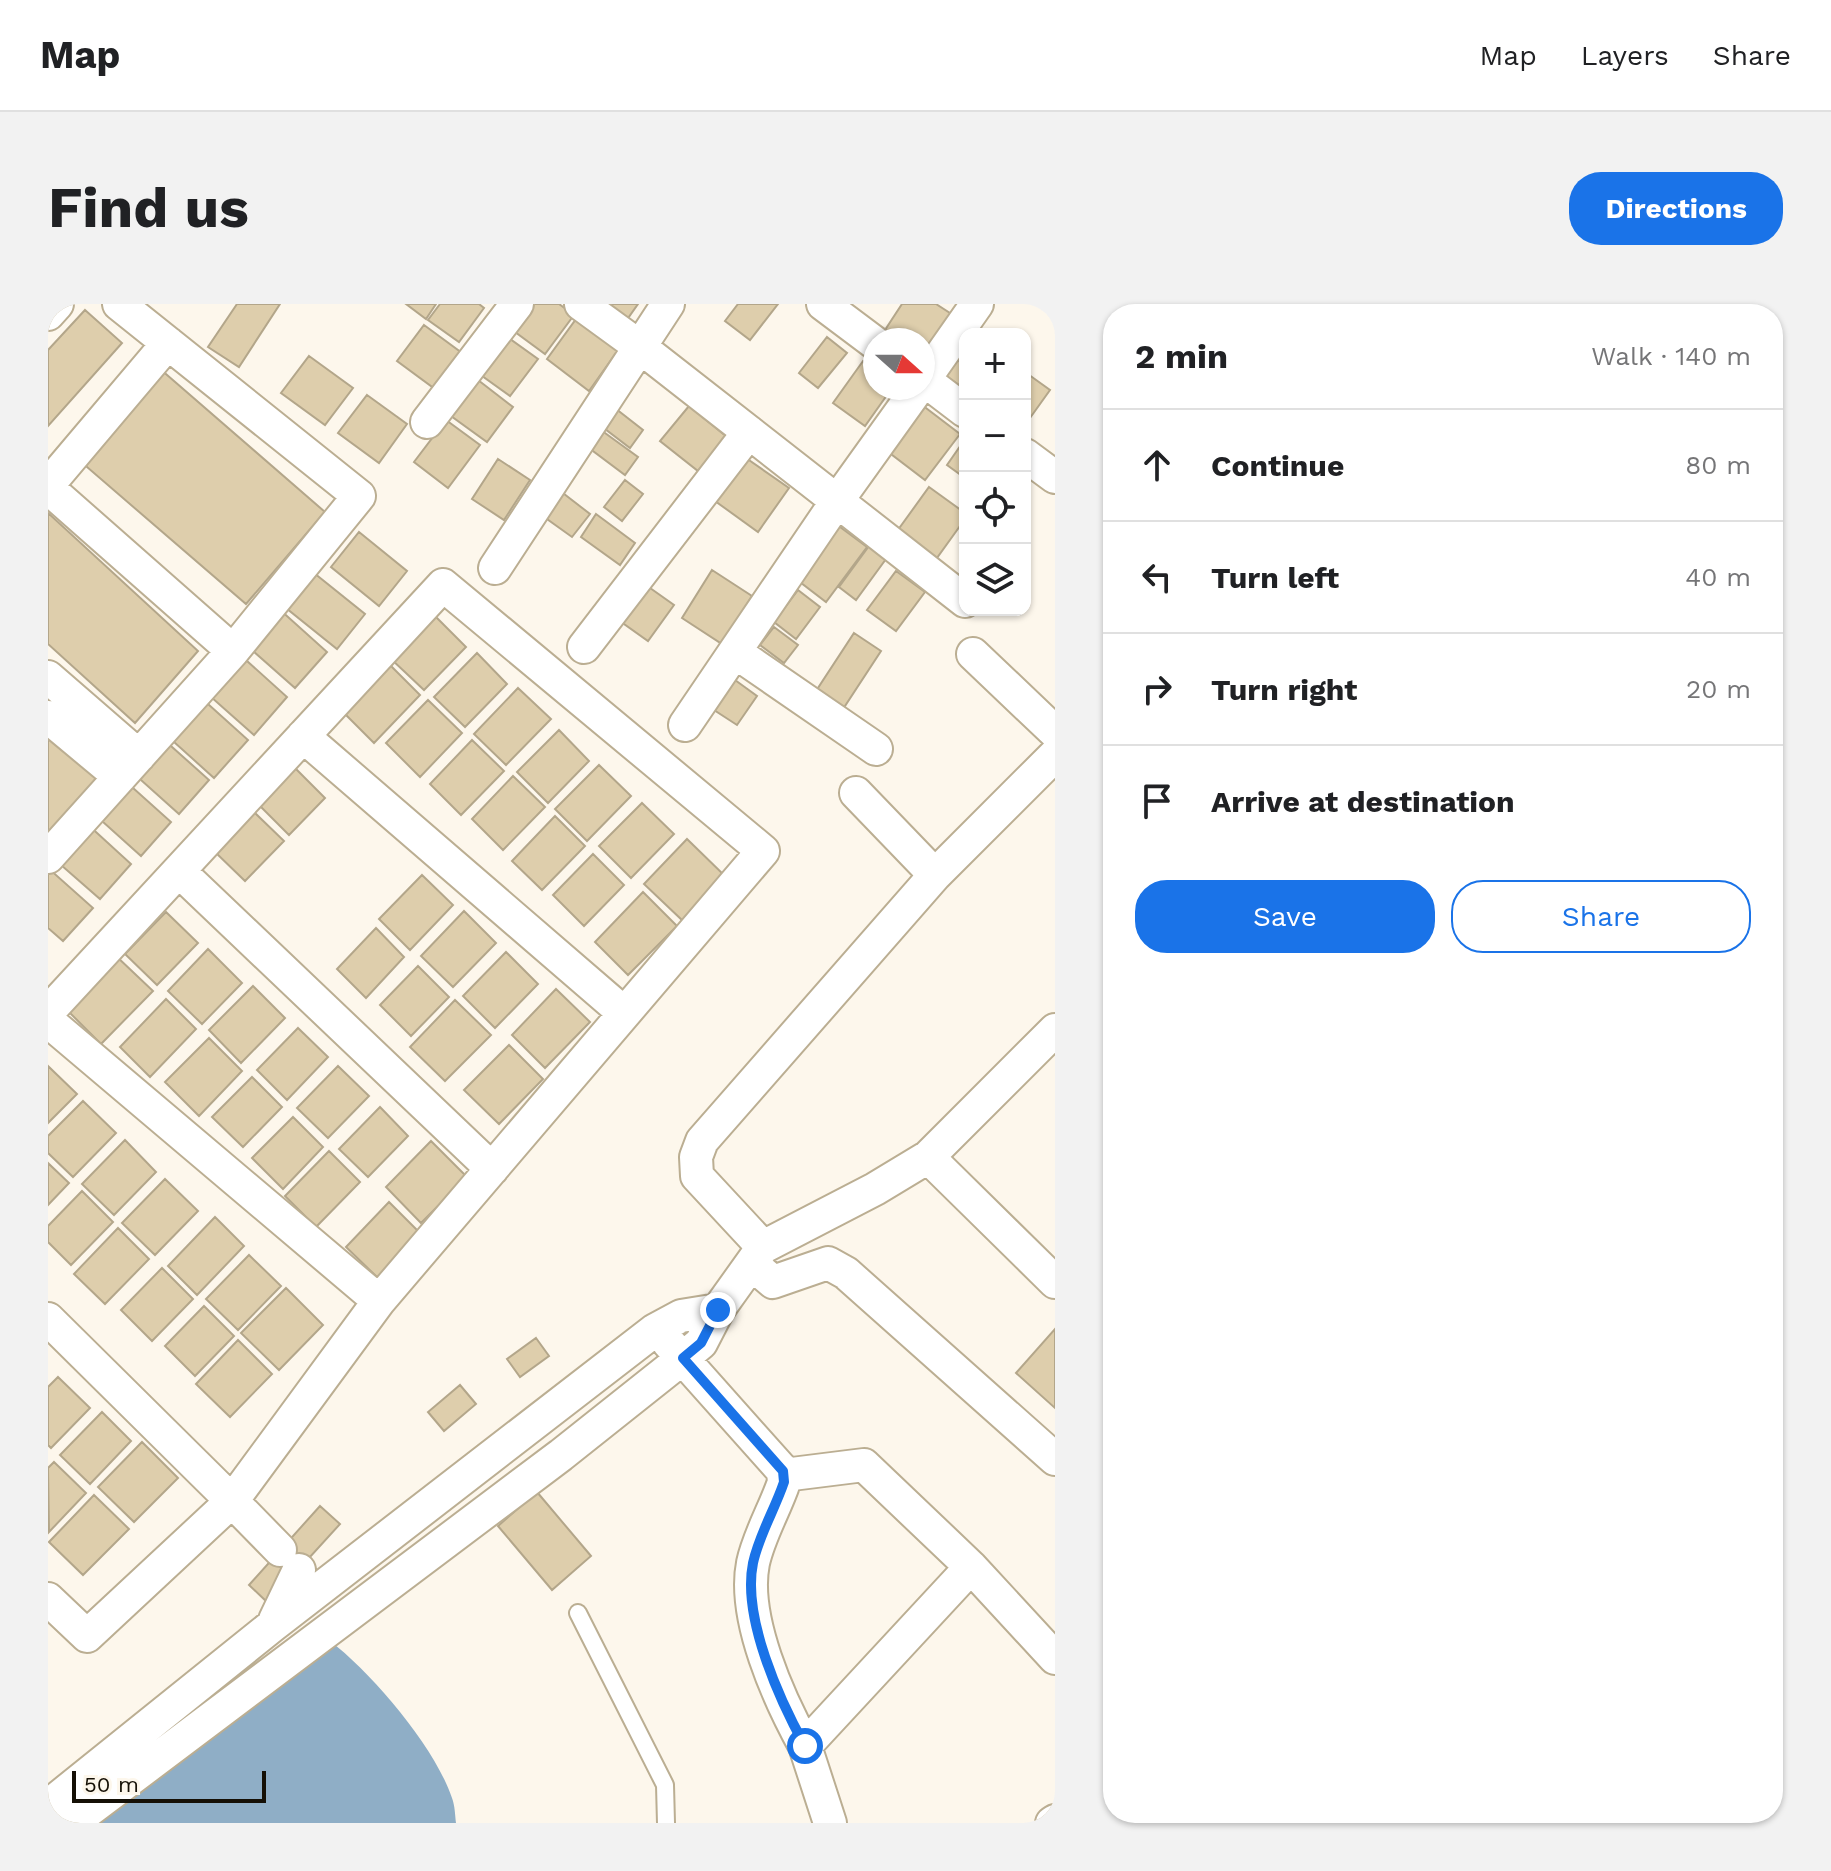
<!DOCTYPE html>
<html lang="en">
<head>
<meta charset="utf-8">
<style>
	:root { --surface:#fff; --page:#f2f2f2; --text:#202124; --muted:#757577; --line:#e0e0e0; --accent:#1a73e8 }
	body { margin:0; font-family:"Work Sans",sans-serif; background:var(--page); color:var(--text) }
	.controls { position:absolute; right:24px; top:24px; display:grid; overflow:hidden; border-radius:16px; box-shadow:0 2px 6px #0004 }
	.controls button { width:72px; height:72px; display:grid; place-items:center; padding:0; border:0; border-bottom:2px solid var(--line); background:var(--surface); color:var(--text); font:40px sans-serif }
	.compass { position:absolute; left:815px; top:24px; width:72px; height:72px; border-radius:50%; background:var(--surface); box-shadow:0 2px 6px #0004; rotate:111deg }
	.scale { position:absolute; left:24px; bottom:20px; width:194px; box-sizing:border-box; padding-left:8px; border:4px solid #151006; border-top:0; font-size:22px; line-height:28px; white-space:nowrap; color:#151006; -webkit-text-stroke:6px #fdf7ec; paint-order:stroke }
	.stop { position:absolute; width:24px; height:24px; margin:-18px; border:6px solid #1a73e8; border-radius:50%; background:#fff }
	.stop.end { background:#1a73e8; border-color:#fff; box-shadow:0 2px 8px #0008 }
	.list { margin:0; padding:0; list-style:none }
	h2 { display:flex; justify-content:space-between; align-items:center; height:104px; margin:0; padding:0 32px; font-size:34px }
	h2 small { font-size:26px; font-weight:400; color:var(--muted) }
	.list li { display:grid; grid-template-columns:52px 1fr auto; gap:24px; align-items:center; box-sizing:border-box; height:112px; padding:0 32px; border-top:2px solid var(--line) }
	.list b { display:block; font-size:30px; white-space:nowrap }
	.list em { font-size:26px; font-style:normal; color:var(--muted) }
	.actions { display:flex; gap:16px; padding:24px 32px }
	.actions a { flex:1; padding:18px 0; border:2px solid var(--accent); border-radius:32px; text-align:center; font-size:28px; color:var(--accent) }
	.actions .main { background:var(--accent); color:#fff }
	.icon { flex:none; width:44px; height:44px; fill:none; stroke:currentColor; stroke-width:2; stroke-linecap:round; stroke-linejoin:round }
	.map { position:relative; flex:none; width:1007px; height:1519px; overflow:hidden; border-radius:32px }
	header { display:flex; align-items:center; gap:48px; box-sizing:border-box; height:112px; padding:0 40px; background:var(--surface); border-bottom:2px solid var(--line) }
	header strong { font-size:38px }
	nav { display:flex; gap:44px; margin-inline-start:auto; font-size:28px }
	.intro { display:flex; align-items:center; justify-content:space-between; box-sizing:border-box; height:192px; padding:0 48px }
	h1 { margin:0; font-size:56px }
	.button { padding:20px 36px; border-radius:32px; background:var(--accent); color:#fff; font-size:28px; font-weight:700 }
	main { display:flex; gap:48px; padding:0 48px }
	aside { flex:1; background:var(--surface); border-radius:32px; box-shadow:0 2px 6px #0004 }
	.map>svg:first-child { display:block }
	.water { fill:#8faec6 }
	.building { fill:#deceac; stroke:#b3a68a; stroke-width:2 }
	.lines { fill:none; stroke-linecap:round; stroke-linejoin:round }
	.lane-casing { stroke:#bbae92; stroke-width:20 }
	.street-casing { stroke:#bbae92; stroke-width:36 }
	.lane { stroke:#fff; stroke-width:16 }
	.street { stroke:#fff; stroke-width:32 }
	.route { stroke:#1a73e8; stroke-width:10 }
</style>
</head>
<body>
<header>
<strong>Map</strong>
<nav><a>Map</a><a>Layers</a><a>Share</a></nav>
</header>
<div class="intro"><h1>Find us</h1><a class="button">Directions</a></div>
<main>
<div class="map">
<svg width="1007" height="1519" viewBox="0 0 1007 1519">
	<rect width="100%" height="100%" fill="#fdf7ec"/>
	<path class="water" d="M282,1337C324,1369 387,1443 404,1494C407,1502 407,1511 408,1519H43Z"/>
	<path class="building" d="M189,0H232L191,63L160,43Z
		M358,0H388L378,15Z
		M392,0H431L436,4L411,38L380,16Z
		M481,0H511L526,11L497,50L463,25Z
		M553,0H590L578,17Z
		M690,0H730L702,36L677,17Z
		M854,0H888L905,11L875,56V36H845L835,29Z
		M37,6L74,39L0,122V46Z
		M531,11L573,42L541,87L499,55Z
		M376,21L414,49L387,85L349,57Z
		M458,32L490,55L462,92L430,69Z
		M779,33L799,49L770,84L751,69Z
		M901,51L917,61V85L890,67Z
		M261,52L305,84L277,121L233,89Z
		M815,57L827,65V84H844L817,122L785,99Z
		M111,64L277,208L198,300L32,157Z
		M977,68L1002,86L977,121Z
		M430,76L465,103L439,138L403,112Z
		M319,91L359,120L331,159L290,129Z
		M563,101L595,126L582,144L548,118Z
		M874,101L912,130L877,176L839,147Z
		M641,102L679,133L650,167L612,137Z
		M398,116L432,141L400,184L366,158Z
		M546,121L590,153L577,171L533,138Z
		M915,138L917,139V174L899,161Z
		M698,154L741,184L710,228L667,197Z
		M450,155L482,176L456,216L424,195Z
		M577,176L595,190L574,217L556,203Z
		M881,183L917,209V215L886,258L847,230Z
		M511,186L542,210L524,233L492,210Z
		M0,209L150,347L87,419L0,340Z
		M548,210L587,239L572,261L533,233Z
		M788,220L819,243L778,298L748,275Z
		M311,228L359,267L331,302L283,263Z
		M821,242L838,255L808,296L791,283Z
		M664,266L704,292L674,340L634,314Z
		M848,267L877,288L848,327L819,306Z
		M266,269L317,310L289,345L238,304Z
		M595,279L626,301L600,337L569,315Z
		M750,286L772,303L748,335L726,318Z
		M230,304L279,348L247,384L197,340Z
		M385,310L418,343L376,386L342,354Z
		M726,323L750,341L736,359L712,341Z
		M806,329L833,347L795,405L768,387Z
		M188,347L239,393L206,431L154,385Z
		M429,349L459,380L417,423L386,393Z
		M334,353L372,391L326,439L287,400Z
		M687,376L709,392L689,421L666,406Z
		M470,384L503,415L458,461L426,430Z
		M150,391L200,436L166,474L116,429Z
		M380,396L414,429L372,473L338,439Z
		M511,426L541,457L500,499L469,468Z
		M0,427L54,477L0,536Z
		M114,434L161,476L131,510L84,468Z
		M424,436L456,467L413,511L382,480Z
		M551,461L583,492L539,537L507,505Z
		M245,462L277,494L241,531L209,499Z
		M465,472L497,503L455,546L424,515Z
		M75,475L123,518L93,552L45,509Z
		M594,499L626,530L583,574L551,542Z
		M206,508L236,537L197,577L167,548Z
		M507,512L537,542L494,586L464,557Z
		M37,518L83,560L52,595L5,554Z
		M639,535L678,573L635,617L596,580Z
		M545,550L576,581L536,622L505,591Z
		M0,564L45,604L15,637L0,624Z
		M374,571L405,601L362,646L331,615Z
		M595,588L629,622L580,671L547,638Z
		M416,607L448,639L405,683L373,652Z
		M118,608L150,639L109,681L77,650Z
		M328,624L356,653L318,694L289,665Z
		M160,645L194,679L154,720L120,687Z
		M458,648L490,680L447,724L415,692Z
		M67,651L105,687L53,740L16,703Z
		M370,662L401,693L363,732L332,701Z
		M205,682L237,714L193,759L161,726Z
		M508,685L542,718L497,764L464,731Z
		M118,695L148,725L102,773L72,743Z
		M407,696L443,731L397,777L362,743Z
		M250,724L280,753L239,796L209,766Z
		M161,734L194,767L151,812L117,778Z
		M461,741L495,775L451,820L416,786Z
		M0,762L29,790L0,819Z
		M290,762L321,792L280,834L249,804Z
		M204,773L234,803L195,843L164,813Z
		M35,797L68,829L25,873L0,849V832Z
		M332,803L360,832L320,873L291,845Z
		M245,813L275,843L235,885L204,854Z
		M77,836L108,868L66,911L34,880Z
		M383,837L419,873L373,919L338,883Z
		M281,847L312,878L268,923L237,892Z
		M0,859L21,879L0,901Z
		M117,875L150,907L107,951L74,919Z
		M34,887L65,918L23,961L0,938V922Z
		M341,898L374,931L331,975L298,943Z
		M167,913L196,942L149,991L120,962Z
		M70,924L101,955L57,1000L26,970Z
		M201,951L233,982L190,1026L158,995Z
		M114,964L145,995L104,1037L73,1006Z
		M238,984L275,1021L231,1066L193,1029Z
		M156,1002L186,1032L147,1072L117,1042Z
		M1007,1025V1104L968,1069Z
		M488,1034L501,1052L472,1073L459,1055Z
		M190,1036L224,1070L182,1113L148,1080Z
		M10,1073L42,1104L3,1144L0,1141V1083Z
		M412,1081L428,1100L396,1127L380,1108Z
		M54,1108L83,1137L42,1180L12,1151Z
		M94,1138L130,1174L86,1218L50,1183Z
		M6,1158L38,1189L1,1228L0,1164Z
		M489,1188L543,1252L504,1286L450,1222Z
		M46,1191L81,1225L35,1271L1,1238Z
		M272,1202L292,1220L220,1299L201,1281Z"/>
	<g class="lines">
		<g class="lane-casing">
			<path id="lane" d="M530,1309L617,1481L618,1519"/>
		</g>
		<g class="street-casing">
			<path id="street" d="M533,0L592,43L917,297
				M775,0L827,39
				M0,10L9,0
				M875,75L917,107
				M875,77L929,0
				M379,118L469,0
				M977,151L1007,173
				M0,181L120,39
				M0,184L185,347
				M447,264L620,0
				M536,343L701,128
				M687,348L828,445
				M925,350L1007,428
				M0,373L91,452
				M0,413L72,473
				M637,421L789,197L870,84
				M255,432L576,709
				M808,489L887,571
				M0,553L185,347L311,192L71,0
				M131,567L444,865
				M0,708L395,281L715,547L331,997L184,1197L0,1015
				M0,717L331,997
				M1007,726L880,853L1007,978
				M715,943L649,872L648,853L654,837L887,571L1007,451
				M704,960L725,978L780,959L798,969L1007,1155
				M620,1038L735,1167L736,1178C727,1205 711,1231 705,1259C694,1314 731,1395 757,1442L923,1263
				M736,1171L816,1161L923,1263L1007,1354
				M0,1295L39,1332L184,1197L232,1246
				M227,1316L251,1266
				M757,1442L782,1519
				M0,1502L224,1322L607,1026L633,1012L670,1006
				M24,1519L513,1151L635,1054L653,1039L670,1006L715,943L827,885L880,853
				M1004,1519L1007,1517"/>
		</g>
		<use href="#lane" class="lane"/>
		<use href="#street" class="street"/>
	</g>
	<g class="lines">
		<path class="route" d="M670,1006L653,1039L635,1054L735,1167L736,1178C727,1205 711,1231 705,1259C694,1313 731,1395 757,1442"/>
	</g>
</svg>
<div class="controls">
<button>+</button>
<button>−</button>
<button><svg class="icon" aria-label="locate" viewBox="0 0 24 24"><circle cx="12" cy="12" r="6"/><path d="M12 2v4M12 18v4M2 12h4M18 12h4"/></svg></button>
<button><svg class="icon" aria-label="layers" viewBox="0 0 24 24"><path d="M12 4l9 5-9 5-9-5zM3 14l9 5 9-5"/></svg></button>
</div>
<svg class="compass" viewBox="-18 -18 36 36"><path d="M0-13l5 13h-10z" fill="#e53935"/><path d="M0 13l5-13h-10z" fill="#757577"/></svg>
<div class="scale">50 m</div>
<div class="stop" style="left:757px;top:1442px"></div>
<div class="stop end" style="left:670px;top:1006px"></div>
</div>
<aside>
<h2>2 min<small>Walk · 140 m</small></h2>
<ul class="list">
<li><svg class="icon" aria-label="ahead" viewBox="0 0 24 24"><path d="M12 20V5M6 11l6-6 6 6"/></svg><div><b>Continue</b></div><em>80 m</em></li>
<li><svg class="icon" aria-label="left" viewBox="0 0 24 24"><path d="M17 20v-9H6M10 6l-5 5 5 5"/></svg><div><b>Turn left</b></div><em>40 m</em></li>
<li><svg class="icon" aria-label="right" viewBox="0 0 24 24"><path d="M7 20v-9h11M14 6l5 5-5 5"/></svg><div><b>Turn right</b></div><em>20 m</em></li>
<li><svg class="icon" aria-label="arrive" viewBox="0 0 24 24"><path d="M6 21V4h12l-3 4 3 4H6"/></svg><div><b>Arrive at destination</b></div></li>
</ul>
<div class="actions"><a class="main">Save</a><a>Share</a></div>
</aside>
</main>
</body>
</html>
